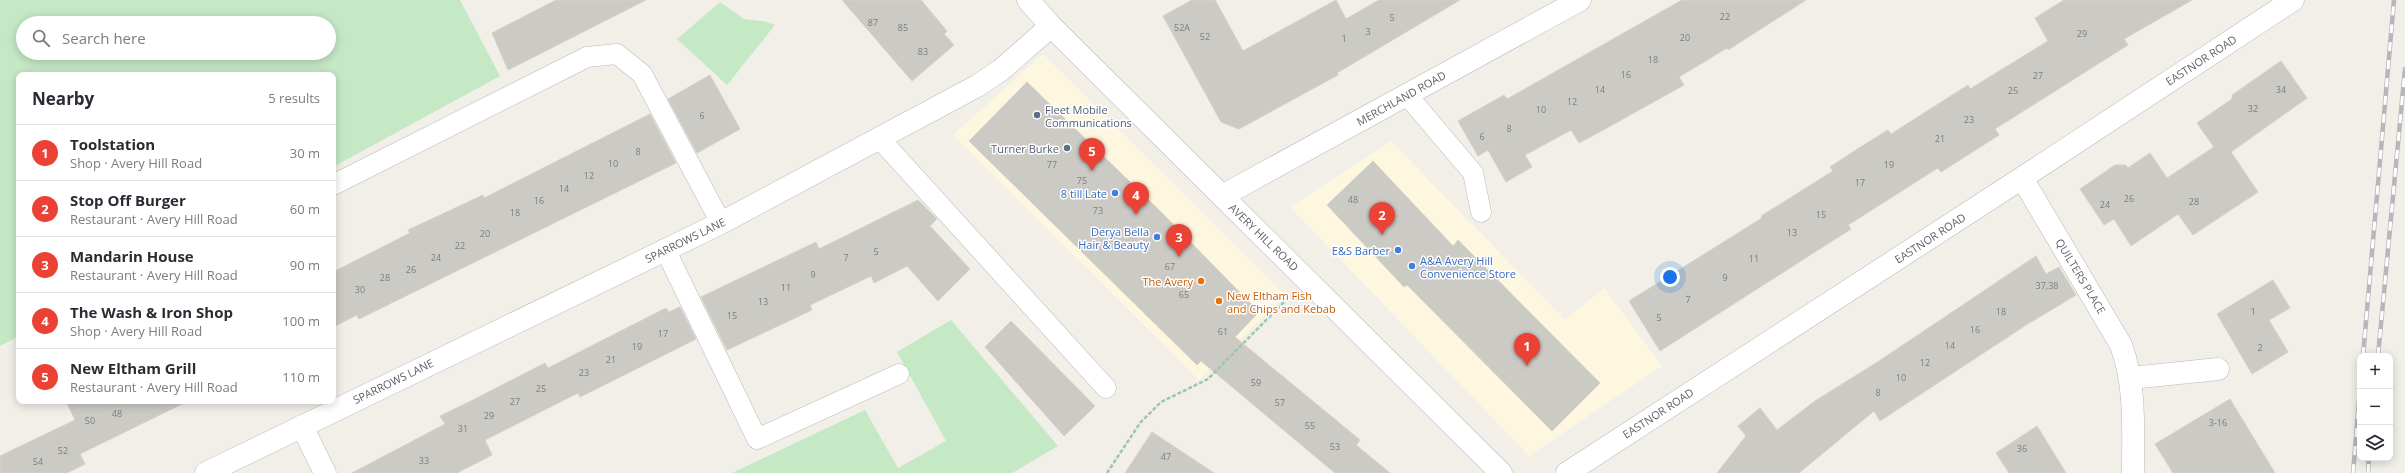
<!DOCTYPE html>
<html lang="en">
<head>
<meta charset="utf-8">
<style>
	:root { --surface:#fff; --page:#f7f7f7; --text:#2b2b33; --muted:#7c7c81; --line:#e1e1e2; --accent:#ea4335 }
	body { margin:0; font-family:"Open Sans",sans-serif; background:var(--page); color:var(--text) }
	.controls { position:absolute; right:12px; bottom:12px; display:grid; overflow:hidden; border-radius:8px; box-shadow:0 2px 10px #0003 }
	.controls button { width:36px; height:36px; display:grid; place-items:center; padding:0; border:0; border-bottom:1px solid var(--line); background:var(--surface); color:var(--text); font:20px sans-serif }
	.you { position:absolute; left:1670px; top:277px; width:14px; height:14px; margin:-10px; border:3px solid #fff; border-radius:50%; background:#1a73e8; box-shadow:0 0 0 6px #1a73e833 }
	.badge { display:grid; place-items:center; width:26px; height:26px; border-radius:50%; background:var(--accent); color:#fff; font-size:13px; font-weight:700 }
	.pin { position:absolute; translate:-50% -33px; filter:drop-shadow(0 1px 2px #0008) }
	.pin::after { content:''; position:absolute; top:21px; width:14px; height:12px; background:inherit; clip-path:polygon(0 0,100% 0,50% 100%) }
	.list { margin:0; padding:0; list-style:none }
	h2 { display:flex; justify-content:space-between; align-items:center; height:52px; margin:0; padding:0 16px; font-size:17px }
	h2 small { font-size:13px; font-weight:400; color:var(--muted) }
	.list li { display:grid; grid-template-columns:26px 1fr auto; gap:12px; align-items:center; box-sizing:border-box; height:56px; padding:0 16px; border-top:1px solid var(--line) }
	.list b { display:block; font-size:15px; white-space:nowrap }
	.list p { margin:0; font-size:13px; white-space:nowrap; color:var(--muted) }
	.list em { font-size:13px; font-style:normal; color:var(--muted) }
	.icon { flex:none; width:22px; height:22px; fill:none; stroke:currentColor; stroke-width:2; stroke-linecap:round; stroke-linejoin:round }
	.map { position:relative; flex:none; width:2405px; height:473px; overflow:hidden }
	.search { position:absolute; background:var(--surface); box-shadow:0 2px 10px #0003; left:16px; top:16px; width:320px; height:44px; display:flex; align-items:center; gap:10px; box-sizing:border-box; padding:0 14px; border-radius:22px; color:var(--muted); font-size:15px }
	.panel { position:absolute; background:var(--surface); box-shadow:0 2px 10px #0003; left:16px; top:72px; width:320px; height:332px; border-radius:8px }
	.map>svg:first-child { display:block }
	.commercial { fill:#fef7e0 }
	.green { fill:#c5e8c5; fill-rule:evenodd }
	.building { fill:#cccac5; stroke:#d6d1c6 }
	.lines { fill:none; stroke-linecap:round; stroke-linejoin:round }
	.lane-casing { stroke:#b5b8bc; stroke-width:21 }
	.street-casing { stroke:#b5b8bc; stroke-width:23 }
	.secondary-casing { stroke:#b6babf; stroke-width:23 }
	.path { stroke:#9cc7a9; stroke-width:2.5; stroke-dasharray:4 2; stroke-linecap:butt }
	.lane { stroke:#fff; stroke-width:20 }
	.street { stroke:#fff; stroke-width:22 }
	.secondary { stroke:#fff; stroke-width:22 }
	.rail-casing { stroke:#b6b7b8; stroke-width:4.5 }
	.rail { stroke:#fff; stroke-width:3; stroke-dasharray:9; stroke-linecap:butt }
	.service-dot { fill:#5c6f8a; stroke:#fff; stroke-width:1.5 }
	.shop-dot { fill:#3f7fe0; stroke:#fff; stroke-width:1.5 }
	.food-dot { fill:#e8710a; stroke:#fff; stroke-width:1.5 }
	.labels { text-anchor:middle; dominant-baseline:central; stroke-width:3; stroke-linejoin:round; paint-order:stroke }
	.number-label { font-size:9px; fill:#7a7d7f }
	.street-label { font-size:11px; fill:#5f6368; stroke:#fff }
	.service-label { font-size:11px; fill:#4e5e75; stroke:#fff; text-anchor:start }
	.shop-label { font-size:11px; fill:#366cbe; stroke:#fff; text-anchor:end }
	.food-label { font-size:11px; fill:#c56008; stroke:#fff; text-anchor:end }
</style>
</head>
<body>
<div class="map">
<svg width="2405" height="473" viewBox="0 0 2405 473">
	<rect width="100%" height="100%" fill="#f1efe8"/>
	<path class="commercial" d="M1043,54L1285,295L1199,380L953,135Z
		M1391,141L1565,320L1604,288L1662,366L1529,456L1290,207Z"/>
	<path class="green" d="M0,0H460L500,76L333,167V75H19V336L0,346ZM23,23H329V53H23Z
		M720,2L744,19L767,22L775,25L727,85L677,39Z
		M951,320L1058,446L1012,473H732L865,410L898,468L946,441L897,352Z"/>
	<path class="building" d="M556,0H646L508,70L492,33Z
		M842,0H921L947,31L944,34L954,45L912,81Z
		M1192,0H1215L1243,51L1336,0L1346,19L1379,0H1460L1337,73L1338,75L1239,129L1221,122L1163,16Z
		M1682,0H1806L1728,50L1727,48L1679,77L1684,85L1605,129L1579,143L1571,130L1525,155L1532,167L1506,182L1488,150L1478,156L1458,121L1504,95L1507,99Z
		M2064,0H2192L2124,39L2128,45L1995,129L1999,135L1941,172L1938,168L1848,225L1851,229L1660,351L1629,301L1762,218L1761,216L1833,171L1830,167L1859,148L1888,130L1891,134L1968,85L1970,89L2048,41L2035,18Z
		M2281,61L2307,98L2231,152L2258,192L2193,235L2178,214L2131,246L2114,219L2104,225L2080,189L2115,165H2126L2128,168L2150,153L2167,178L2214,147L2197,123L2232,99V95Z
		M710,75L740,129L697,153L668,99Z
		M1027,82L1163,214L1259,312L1235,337L1360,440L1356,445L1390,473H1335L1201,361L1197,365L969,141Z
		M650,114L676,163L359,319L357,315L333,327V272L410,233L408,230L483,195L484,198Z
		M1373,161L1453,246L1458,240L1600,383L1552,431L1407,285L1404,287L1327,205Z
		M918,200L937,219L930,226L970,269L938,301L907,266L874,283L871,276L810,305L812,310L727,350L701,297L816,242L819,249Z
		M2036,256L2046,274L2059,267L2076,295L2026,325L1880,421L1874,411L1799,473H1717L1746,436L1738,426L1760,408L1777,430L1815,401L1876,363Z
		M2273,280L2290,308L2269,320L2288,352L2252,374L2217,314Z
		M680,307L696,339L580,397L578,393L485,440L492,455L457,473H352L445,424L440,416L467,403L545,363L548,368L666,308L669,312Z
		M1011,321L1095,406L1064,436L985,347Z
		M2230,399L2275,473H2173L2155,444Z
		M66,401H188L80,454L85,464L67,473H0V456L75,420Z
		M2037,426L2066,473H2009L1996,453Z
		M1152,432L1214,473H1125Z"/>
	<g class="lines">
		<g class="lane-casing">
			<path id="lane" d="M1407,95L1473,173L1481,212
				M880,139L1106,388
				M333,185L587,57L617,54L642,74L721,223
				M665,249L757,439L899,374"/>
		</g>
		<g class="street-casing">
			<path id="street" d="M2022,178L2121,345C2136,386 2133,429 2133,473
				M1222,196L1580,0
				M2131,378L2218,369
				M302,426L325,473
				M206,473L721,223L977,86L1001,70L1051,26
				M1567,473L2022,178L2293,0"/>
		</g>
		<g class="secondary-casing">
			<path id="secondary" d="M1028,0L1051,26L1501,473"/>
		</g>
		<path class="path" d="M1107,473L1140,423L1161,402L1208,379L1286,300"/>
		<use href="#lane" class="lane"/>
		<use href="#street" class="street"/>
		<use href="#secondary" class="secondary"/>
		<g class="rail-casing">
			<path id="rail" d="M2363,356L2394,0
				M2378,356L2405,69
				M2353,473L2360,389
				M2368,473L2369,458"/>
		</g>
		<use href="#rail" class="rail"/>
	</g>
	<g class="service-dot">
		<circle cx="1037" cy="115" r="4"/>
		<circle cx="1067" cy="148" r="4"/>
	</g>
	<g class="shop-dot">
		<circle cx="1115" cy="193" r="4"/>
		<circle cx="1157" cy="237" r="4"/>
		<circle cx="1398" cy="250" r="4"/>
		<circle cx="1412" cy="266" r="4"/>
	</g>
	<g class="food-dot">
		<circle cx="1201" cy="281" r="4"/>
		<circle cx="1219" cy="301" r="4"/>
	</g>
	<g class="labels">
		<g class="number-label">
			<text x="1725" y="16">22</text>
			<text x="1392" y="17">5</text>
			<text x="873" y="22">87</text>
			<text x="903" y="27">85</text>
			<text x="1182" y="27">52A</text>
			<text x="1368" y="31">3</text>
			<text x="2082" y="33">29</text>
			<text x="1205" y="36">52</text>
			<text x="1685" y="37">20</text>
			<text x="1344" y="38">1</text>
			<text x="923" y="51">83</text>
			<text x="1653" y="59">18</text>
			<text x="1626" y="74">16</text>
			<text x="2038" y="75">27</text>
			<text x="1600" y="89">14</text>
			<text x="2281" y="89">34</text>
			<text x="2013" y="90">25</text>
			<text x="1572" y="101">12</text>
			<text x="2253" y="108">32</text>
			<text x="1541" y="109">10</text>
			<text x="702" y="115">6</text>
			<text x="1969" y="119">23</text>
			<text x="1509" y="128">8</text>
			<text x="1482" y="136">6</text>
			<text x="1940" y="138">21</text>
			<text x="638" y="151">8</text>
			<text x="613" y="163">10</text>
			<text x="1052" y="164">77</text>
			<text x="1889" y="164">19</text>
			<text x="589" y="175">12</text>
			<text x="1082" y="180">75</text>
			<text x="1860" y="182">17</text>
			<text x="564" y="188">14</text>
			<text x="2129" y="198">26</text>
			<text x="1353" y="199">48</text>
			<text x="539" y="200">16</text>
			<text x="2194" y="201">28</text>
			<text x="2105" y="204">24</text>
			<text x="1098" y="210">73</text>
			<text x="515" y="212">18</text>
			<text x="1821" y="214">15</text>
			<text x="1792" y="232">13</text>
			<text x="485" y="233">20</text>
			<text x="460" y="245">22</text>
			<text x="876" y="251">5</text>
			<text x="436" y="257">24</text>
			<text x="846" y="257">7</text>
			<text x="1754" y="258">11</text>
			<text x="1170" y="266">67</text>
			<text x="411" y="269">26</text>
			<text x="813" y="274">9</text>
			<text x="385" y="277">28</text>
			<text x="1725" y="277">9</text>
			<text x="2047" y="285">37,38</text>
			<text x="786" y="287">11</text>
			<text x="360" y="289">30</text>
			<text x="1184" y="294">65</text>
			<text x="1688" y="299">7</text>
			<text x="763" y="301">13</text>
			<text x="2001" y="311">18</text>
			<text x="2253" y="311">1</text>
			<text x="732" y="315">15</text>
			<text x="1659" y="317">5</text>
			<text x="1975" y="329">16</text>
			<text x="1223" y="331">61</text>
			<text x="663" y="333">17</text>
			<text x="1950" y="345">14</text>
			<text x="637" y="346">19</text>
			<text x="2260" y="347">2</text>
			<text x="611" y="359">21</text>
			<text x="1925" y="362">12</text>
			<text x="584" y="372">23</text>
			<text x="1901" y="377">10</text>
			<text x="1256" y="382">59</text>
			<text x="541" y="388">25</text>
			<text x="1878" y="392">8</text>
			<text x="515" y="401">27</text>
			<text x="1280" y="402">57</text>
			<text x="117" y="413">48</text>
			<text x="489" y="415">29</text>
			<text x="90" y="420">50</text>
			<text x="2218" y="422">3-16</text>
			<text x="1310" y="425">55</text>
			<text x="463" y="428">31</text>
			<text x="1335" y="446">53</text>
			<text x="2022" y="448">36</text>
			<text x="63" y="450">52</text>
			<text x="1166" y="456">47</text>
			<text x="424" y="460">33</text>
			<text x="38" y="461">54</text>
		</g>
		<g class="street-label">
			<text transform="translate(2201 60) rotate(-33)">EASTNOR ROAD</text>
			<text transform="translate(1401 98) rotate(-29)">MERCHLAND ROAD</text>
			<text transform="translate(1264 237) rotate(44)">AVERY HILL ROAD</text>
			<text transform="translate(1930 238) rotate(-33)">EASTNOR ROAD</text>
			<text transform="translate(685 240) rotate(-26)">SPARROWS LANE</text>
			<text transform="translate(2081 276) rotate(59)">QUILTERS PLACE</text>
			<text transform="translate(393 381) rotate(-26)">SPARROWS LANE</text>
			<text transform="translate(1658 413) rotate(-33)">EASTNOR ROAD</text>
		</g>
		<g class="service-label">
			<text x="1045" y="109">Fleet Mobile<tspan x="1045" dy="13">Communications</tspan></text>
			<text x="1059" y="148" text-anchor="end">Turner Burke</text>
		</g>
		<g class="shop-label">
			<text x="1107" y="193">8 till Late</text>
			<text x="1149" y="231">Derya Bella<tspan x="1149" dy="13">Hair &amp; Beauty</tspan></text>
			<text x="1390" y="250">E&amp;S Barber</text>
			<text x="1420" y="260" text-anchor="start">A&amp;A Avery Hill<tspan x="1420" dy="13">Convenience Store</tspan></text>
		</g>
		<g class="food-label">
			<text x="1193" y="281">The Avery</text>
			<text x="1227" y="295" text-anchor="start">New Eltham Fish<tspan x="1227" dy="13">and Chips and Kebab</tspan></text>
		</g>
	</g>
</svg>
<div class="controls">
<button>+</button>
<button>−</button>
<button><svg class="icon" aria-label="layers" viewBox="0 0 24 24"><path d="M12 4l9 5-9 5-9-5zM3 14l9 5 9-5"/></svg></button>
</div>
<div class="you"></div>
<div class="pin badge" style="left:1527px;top:366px">1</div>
<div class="pin badge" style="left:1382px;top:235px">2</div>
<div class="pin badge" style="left:1179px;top:257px">3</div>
<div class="pin badge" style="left:1136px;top:215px">4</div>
<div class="pin badge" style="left:1092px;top:171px">5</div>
<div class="search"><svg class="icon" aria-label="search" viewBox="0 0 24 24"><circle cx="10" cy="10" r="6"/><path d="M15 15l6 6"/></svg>Search here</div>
<section class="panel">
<h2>Nearby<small>5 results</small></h2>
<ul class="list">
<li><span class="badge">1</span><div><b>Toolstation</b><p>Shop · Avery Hill Road</p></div><em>30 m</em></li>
<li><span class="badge">2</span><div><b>Stop Off Burger</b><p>Restaurant · Avery Hill Road</p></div><em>60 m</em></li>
<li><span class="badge">3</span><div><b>Mandarin House</b><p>Restaurant · Avery Hill Road</p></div><em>90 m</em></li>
<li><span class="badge">4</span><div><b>The Wash &amp; Iron Shop</b><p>Shop · Avery Hill Road</p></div><em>100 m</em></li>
<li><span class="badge">5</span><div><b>New Eltham Grill</b><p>Restaurant · Avery Hill Road</p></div><em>110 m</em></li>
</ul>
</section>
</div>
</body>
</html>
